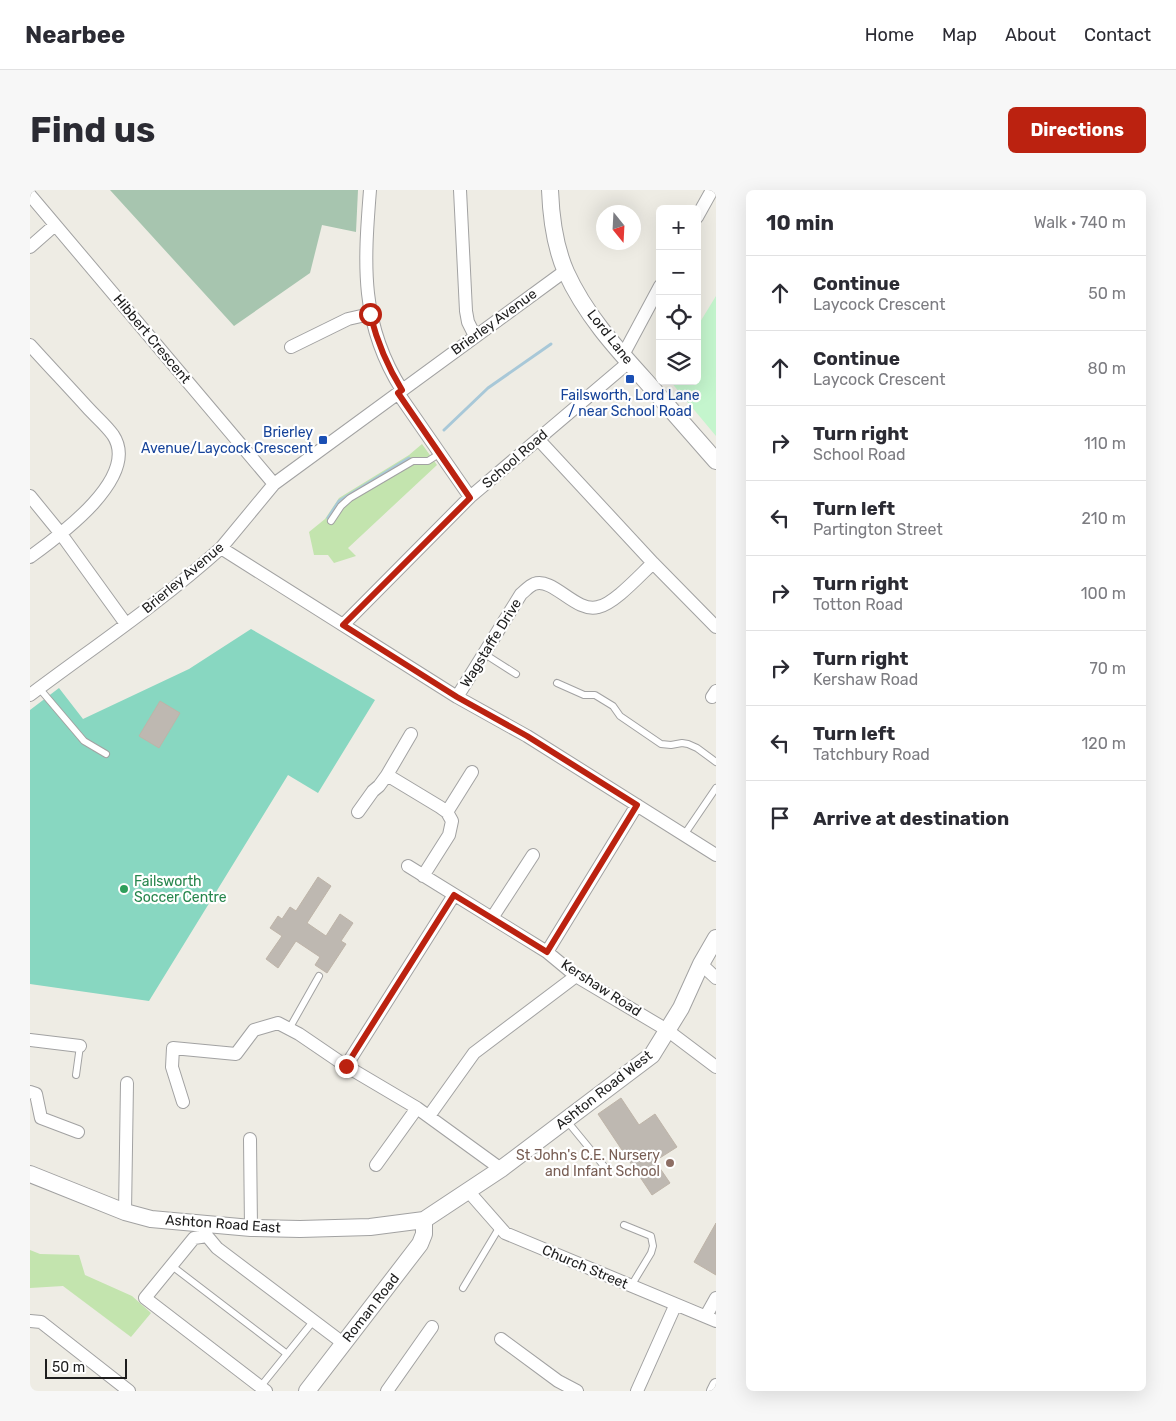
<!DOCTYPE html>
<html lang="en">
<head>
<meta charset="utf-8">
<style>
	:root { --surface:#fff; --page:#f7f7f7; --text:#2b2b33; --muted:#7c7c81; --line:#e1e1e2; --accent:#bb2210 }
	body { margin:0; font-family:Rubik,sans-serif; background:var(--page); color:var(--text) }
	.controls { position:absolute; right:15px; top:15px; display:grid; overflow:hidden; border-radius:8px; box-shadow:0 5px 20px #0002 }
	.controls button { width:45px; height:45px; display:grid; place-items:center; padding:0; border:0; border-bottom:1px solid var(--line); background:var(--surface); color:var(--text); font:25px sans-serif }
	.compass { position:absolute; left:566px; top:15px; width:45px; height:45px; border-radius:50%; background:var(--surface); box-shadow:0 5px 20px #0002; rotate:162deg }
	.scale { position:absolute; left:15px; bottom:12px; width:82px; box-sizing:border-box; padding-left:5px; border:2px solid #1e1e1e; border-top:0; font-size:14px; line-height:18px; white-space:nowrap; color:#1e1e1e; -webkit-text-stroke:4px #fff; paint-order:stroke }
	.stop { position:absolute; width:15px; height:15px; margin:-11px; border:4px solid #bb2210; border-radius:50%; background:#fff }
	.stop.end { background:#bb2210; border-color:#fff; box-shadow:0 1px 5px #0008 }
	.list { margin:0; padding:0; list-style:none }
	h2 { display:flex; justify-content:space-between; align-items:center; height:65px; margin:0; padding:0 20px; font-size:21px }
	h2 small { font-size:16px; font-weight:400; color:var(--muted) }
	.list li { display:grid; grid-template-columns:32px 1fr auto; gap:15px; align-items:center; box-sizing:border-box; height:75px; padding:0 20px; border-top:1px solid var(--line) }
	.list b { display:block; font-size:19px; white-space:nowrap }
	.list p { margin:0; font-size:16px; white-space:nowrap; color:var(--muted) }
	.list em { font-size:16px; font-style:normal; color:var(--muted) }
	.icon { flex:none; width:28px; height:28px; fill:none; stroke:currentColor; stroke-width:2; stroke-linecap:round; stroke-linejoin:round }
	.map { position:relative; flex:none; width:686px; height:1201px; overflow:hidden; border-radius:8px }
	header { display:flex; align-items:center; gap:30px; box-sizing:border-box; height:70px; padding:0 25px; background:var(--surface); border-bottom:1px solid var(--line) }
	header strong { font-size:24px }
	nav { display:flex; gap:28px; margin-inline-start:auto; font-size:18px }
	.intro { display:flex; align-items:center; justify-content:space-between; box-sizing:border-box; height:120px; padding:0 30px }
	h1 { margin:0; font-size:35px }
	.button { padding:12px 22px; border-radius:8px; background:var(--accent); color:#fff; font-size:18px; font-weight:700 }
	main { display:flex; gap:30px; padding:0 30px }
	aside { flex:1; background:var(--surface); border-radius:8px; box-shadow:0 5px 20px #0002 }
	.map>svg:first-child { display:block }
	.grass { fill:#c3e4ae }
	.cemetery { fill:#a7c5af }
	.park { fill:#c4f5cd }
	.pitch { fill:#88d7c1 }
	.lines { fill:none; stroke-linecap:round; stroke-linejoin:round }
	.stream { stroke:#a8c8d8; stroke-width:3 }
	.building { fill:#beb8b1; stroke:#beb4a8 }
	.service-casing { stroke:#a2a2a2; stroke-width:8 }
	.minor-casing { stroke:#a2a2a2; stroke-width:14 }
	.tertiary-casing { stroke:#a2a2a2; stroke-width:18 }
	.service { stroke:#fff; stroke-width:6 }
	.minor { stroke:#fff; stroke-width:12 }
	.tertiary { stroke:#fff; stroke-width:16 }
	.route { stroke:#bb2210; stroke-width:6 }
	.transit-dot { fill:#1a4fb4; stroke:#fff; stroke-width:2 }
	.leisure-dot { fill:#2e9e5b; stroke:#fff; stroke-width:2 }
	.education-dot { fill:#8d6e63; stroke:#fff; stroke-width:2 }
	.labels { text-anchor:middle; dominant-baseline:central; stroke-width:4.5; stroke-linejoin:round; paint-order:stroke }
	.street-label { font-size:14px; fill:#1e1e1e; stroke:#fff }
	.transit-label { font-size:14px; fill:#164399; stroke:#fff }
	.leisure-label { font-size:14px; fill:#27864d; stroke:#fff; text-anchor:start }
	.education-label { font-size:14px; fill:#785e54; stroke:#fff; text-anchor:end }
</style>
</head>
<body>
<header>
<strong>Nearbee</strong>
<nav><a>Home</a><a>Map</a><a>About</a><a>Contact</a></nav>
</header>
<div class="intro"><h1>Find us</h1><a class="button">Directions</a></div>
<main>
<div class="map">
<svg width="686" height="1201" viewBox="0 0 686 1201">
	<rect width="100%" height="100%" fill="#eeece4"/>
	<path class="grass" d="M392,254L407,275L318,358L326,366L304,373L298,365H284L279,342L295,329L309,308L379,265Z
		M0,1060L10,1064L49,1065L55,1085L102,1106L121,1123L101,1147L33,1096L0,1098Z"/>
	<path class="cemetery" d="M80,0H328L326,42L292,35L280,83L204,136Z"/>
	<path class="park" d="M686,106V246L640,191H667V137Z"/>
	<path class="pitch" d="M221,439L345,510L288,603L258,585L119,811L0,794V520L29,498L53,529L159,479Z"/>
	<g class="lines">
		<path class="stream" d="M414,240L458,198L521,154
			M298,328L309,311L379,268"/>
	</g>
	<path class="building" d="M130,511L150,523L129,558L109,546Z
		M288,687L301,696L277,733L296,746L310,724L323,733L311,751L316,754L297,783L285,775L290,767L266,751L248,778L236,769L252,746L240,738L248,726L252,729L260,717L266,721Z
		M591,908L609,935L625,924L647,957L625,971L640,993L622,1005L568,924Z
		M686,1033V1085L664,1072Z"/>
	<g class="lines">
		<g class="service-casing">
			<path id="service" d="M301,331L311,316L320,308L383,271H398L409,264
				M453,463L486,484
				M527,493L554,505H565L583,516L590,526L631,554L641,555L652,553L658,554L667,558L686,572
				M9,498L54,551L76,564
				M654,645L686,598
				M259,839L289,786
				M46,885L50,856
				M537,931L578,981
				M594,1035L621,1046L623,1056L621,1063L601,1096
				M142,1076L257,1164
				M433,1098L469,1038
				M231,1196L285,1129"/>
		</g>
		<g class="minor-casing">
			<path id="minor" d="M340,0C334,75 330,134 372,200
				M430,0L436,121L438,132L445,146
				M0,5L244,294
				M667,27L682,0
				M0,57L25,35
				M0,155C19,176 38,196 57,217C65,226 76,235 83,245C111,287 29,346 0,367
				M261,157L318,129L340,124
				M593,165L630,96
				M368,203L440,307
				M508,249L623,373L686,437
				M0,306L31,344L96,434
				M191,358L427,507L497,546L686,665
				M313,435L440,307L599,172
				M0,505C64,457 131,412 191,358L244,294L535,81
				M427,507L491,404C495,401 499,396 504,394C524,387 545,423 568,417C584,414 610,385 623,373
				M682,507L686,501
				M357,585L410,617L417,622L422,631L419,645L393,686
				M328,622L343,601L349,596L357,585L381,544
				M417,622L442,582
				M378,676L517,762L546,786L637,840L686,877
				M462,728L503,665
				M517,762L607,615
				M671,774L686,788
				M0,850L50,856
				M316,876L424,705
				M0,902L6,904L11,928L48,942
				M153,912L142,877L143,858L206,864L224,840L248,833L269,844L316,876L387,918L471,979
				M399,926L444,863L546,786
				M220,949L221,1038
				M346,975L387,918
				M439,1002L475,1043L686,1131
				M95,1022L97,893
				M174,1037L177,1046L187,1058L313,1153
				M177,1046L164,1048L115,1108L236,1201
				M676,1126L686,1108
				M0,1131L11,1132L99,1201
				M471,1149L528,1191L547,1201
				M357,1201L402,1137
				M607,1201L645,1116
				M683,1201L686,1195"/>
		</g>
		<g class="tertiary-casing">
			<path id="tertiary" d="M520,0C521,27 525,57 536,82C555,124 585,157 615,190C639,217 662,244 686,271
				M0,984L95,1022L121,1029L221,1038L270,1039L340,1037L394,1030L471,979L622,865L651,818L671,774L686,748
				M277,1201L390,1054L394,1044V1030"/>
		</g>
		<use href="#service" class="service"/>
		<use href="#minor" class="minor"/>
		<use href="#tertiary" class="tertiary"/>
	</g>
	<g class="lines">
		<path class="route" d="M316,876L424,705L517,762L607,615L497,546L427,507L313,435L440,308L368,203L372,200C357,176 347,151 340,124"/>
	</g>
	<g class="transit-dot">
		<rect x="595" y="184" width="10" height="10" rx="2.5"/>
		<rect x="288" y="245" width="10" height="10" rx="2.5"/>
	</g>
	<circle class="leisure-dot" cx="94" cy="699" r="5"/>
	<circle class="education-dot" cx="640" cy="973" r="5"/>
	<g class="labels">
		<g class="street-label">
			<text transform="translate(464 132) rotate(-36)">Brierley Avenue</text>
			<text transform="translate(580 147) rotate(52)">Lord Lane</text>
			<text transform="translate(122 149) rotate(50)">Hibbert Crescent</text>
			<text transform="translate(485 269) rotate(-41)">School Road</text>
			<text transform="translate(153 388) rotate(-40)">Brierley Avenue</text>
			<text transform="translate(461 453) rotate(-58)">Wagstaffe Drive</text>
			<text transform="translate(571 798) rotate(33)">Kershaw Road</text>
			<text transform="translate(574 900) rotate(-38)">Ashton Road West</text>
			<text transform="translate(193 1034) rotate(4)">Ashton Road East</text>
			<text transform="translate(555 1077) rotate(23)">Church Street</text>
			<text transform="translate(341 1118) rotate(-52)">Roman Road</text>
		</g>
		<g class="transit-label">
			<text x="600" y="205">Failsworth, Lord Lane<tspan x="600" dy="16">/ near School Road</tspan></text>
			<text x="283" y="242" text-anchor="end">Brierley<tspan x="283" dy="16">Avenue/Laycock Crescent</tspan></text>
		</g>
		<g class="leisure-label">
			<text x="104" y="691">Failsworth<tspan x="104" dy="16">Soccer Centre</tspan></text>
		</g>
		<g class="education-label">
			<text x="630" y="965">St John's C.E. Nursery<tspan x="630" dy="16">and Infant School</tspan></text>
		</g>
	</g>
</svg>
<div class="controls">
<button>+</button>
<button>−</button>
<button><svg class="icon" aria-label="locate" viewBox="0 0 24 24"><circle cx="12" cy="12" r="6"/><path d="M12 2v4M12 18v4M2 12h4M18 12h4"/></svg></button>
<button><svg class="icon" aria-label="layers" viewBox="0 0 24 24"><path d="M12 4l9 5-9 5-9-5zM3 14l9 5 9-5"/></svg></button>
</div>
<svg class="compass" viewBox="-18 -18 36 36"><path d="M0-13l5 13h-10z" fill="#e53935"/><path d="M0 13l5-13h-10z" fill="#7c7c81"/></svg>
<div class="scale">50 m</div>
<div class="stop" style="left:340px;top:124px"></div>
<div class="stop end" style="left:316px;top:876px"></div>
</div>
<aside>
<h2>10 min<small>Walk · 740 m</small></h2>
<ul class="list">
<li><svg class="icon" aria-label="ahead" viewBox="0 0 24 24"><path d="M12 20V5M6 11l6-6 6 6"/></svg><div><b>Continue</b><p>Laycock Crescent</p></div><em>50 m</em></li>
<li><svg class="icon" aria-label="ahead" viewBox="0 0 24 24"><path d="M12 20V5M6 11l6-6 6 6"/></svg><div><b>Continue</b><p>Laycock Crescent</p></div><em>80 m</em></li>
<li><svg class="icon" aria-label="right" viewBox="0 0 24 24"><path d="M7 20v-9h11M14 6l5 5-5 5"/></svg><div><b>Turn right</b><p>School Road</p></div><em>110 m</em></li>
<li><svg class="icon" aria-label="left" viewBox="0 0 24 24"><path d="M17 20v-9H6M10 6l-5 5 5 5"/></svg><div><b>Turn left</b><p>Partington Street</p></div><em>210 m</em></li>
<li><svg class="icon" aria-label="right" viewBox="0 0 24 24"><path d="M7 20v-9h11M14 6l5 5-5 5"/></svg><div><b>Turn right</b><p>Totton Road</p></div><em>100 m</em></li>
<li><svg class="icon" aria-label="right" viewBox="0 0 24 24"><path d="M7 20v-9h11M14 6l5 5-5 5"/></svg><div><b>Turn right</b><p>Kershaw Road</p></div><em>70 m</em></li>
<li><svg class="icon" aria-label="left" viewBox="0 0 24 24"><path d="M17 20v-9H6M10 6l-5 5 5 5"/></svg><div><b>Turn left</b><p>Tatchbury Road</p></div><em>120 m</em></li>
<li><svg class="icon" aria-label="arrive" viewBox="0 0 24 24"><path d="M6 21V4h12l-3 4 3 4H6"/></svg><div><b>Arrive at destination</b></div></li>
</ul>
</aside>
</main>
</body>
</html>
